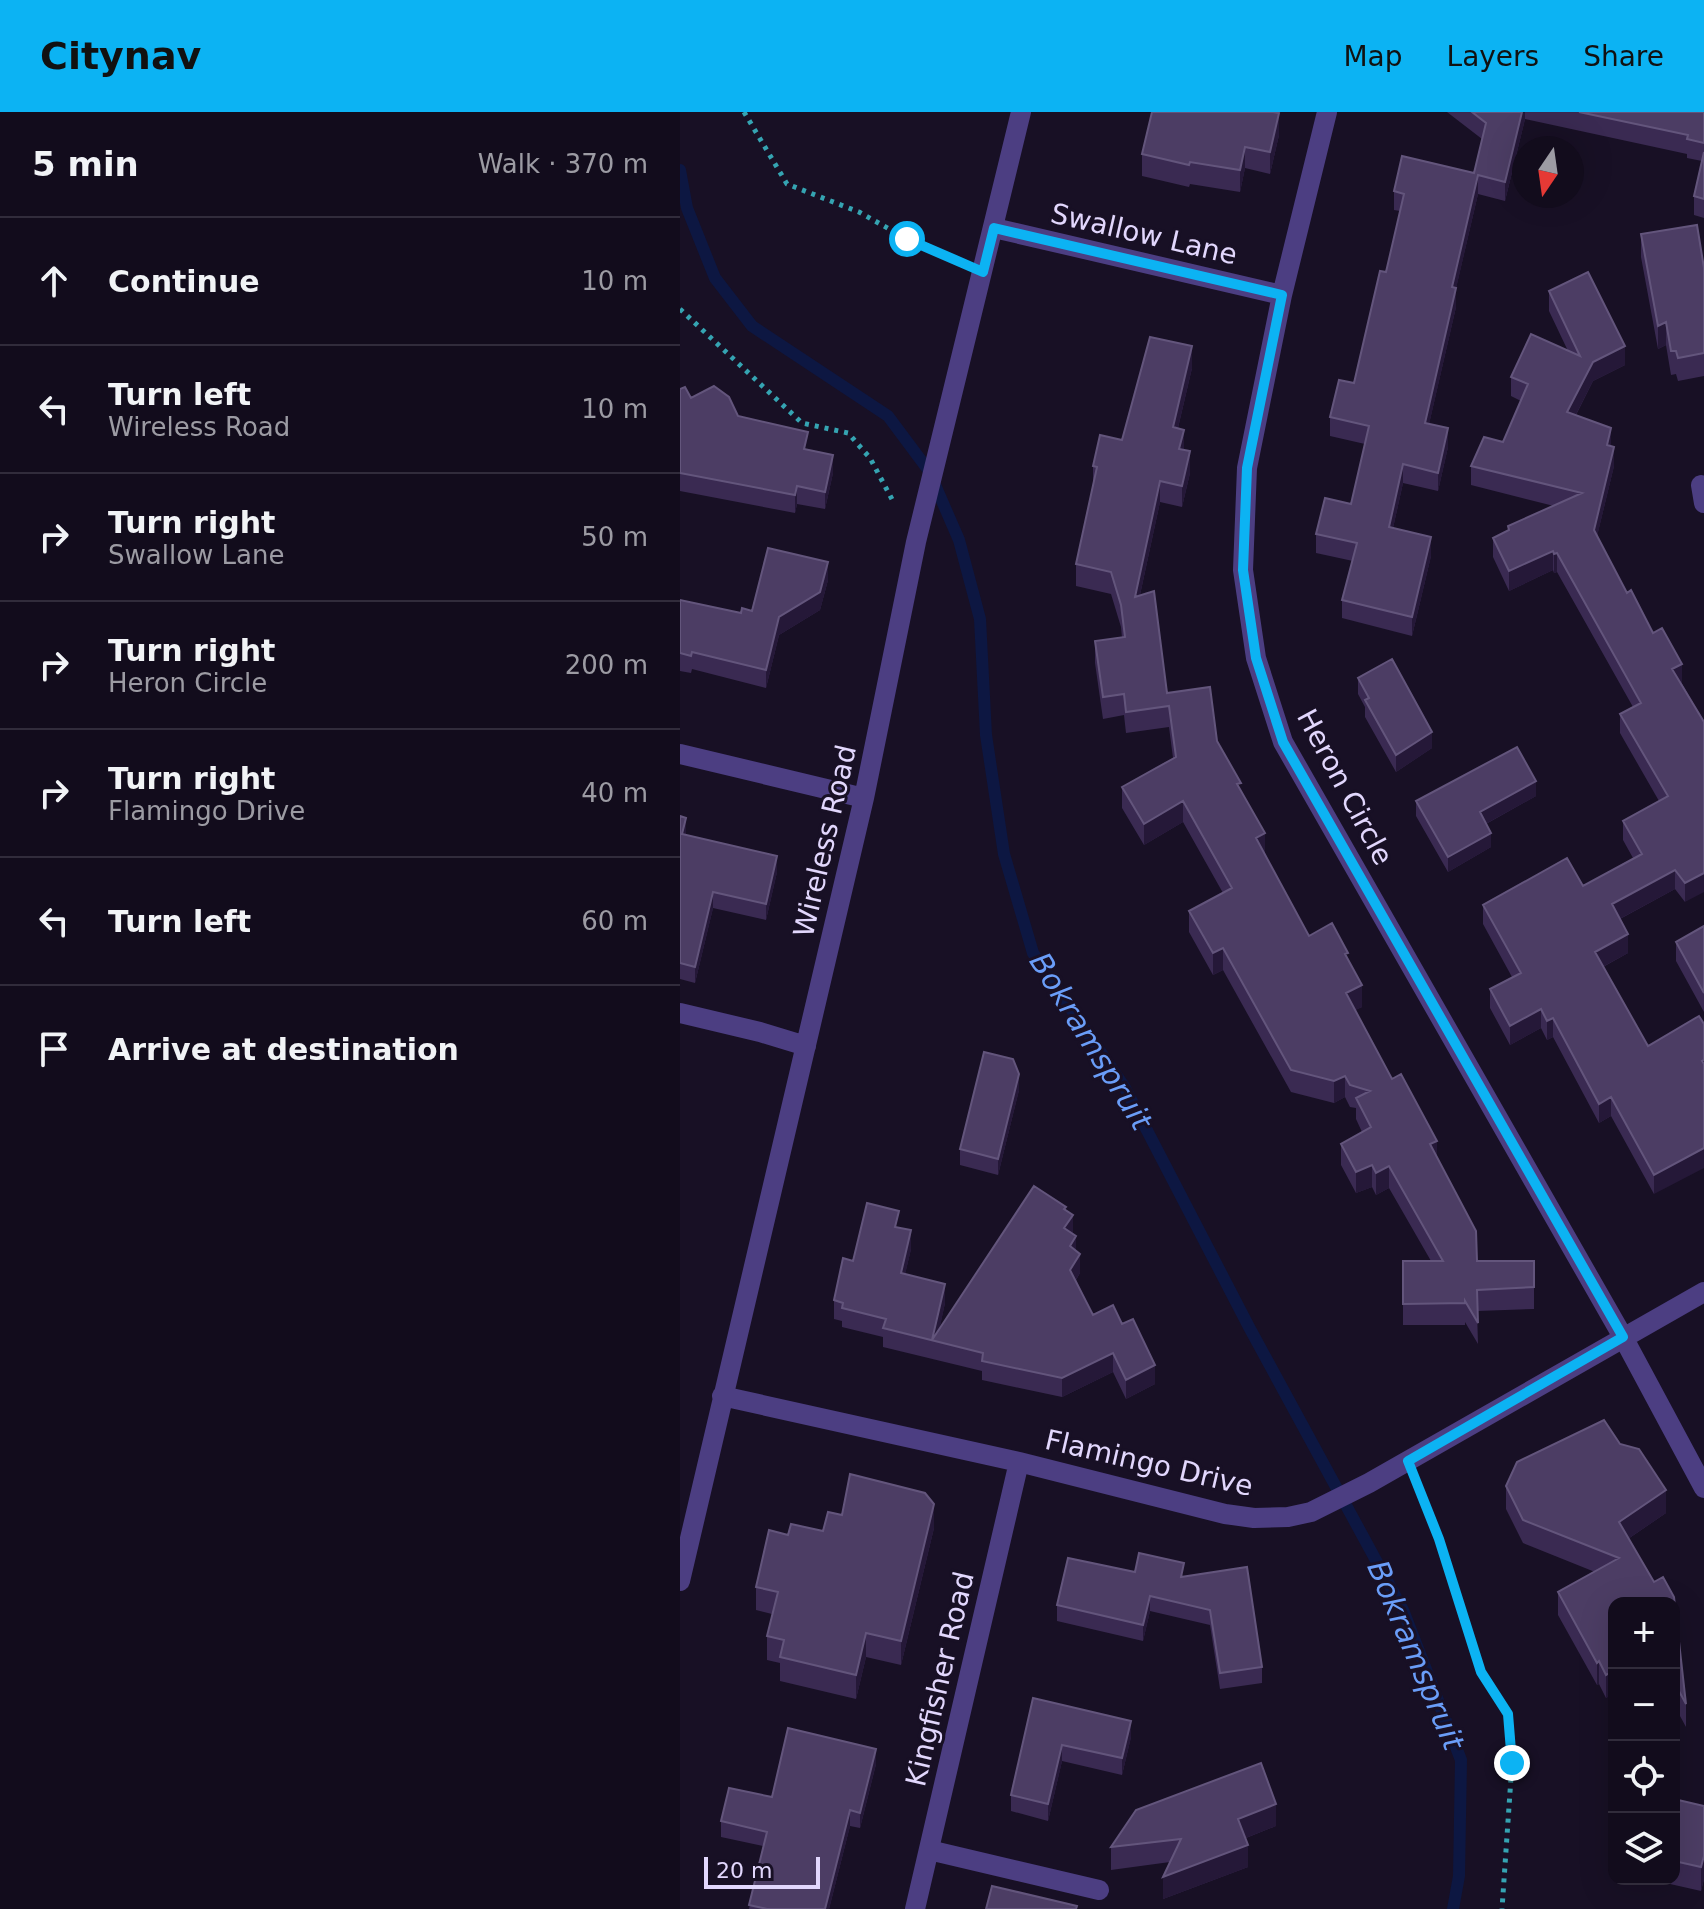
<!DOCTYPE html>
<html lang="en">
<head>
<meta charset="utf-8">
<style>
	:root { --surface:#120c1c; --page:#1b1525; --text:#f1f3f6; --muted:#9c9ba3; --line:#312c3b; --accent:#0cb3f3 }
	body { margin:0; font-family:"DejaVu Sans",sans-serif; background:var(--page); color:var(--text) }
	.controls { position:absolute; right:24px; bottom:24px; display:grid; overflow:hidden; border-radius:16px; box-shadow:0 8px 32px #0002 }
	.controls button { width:72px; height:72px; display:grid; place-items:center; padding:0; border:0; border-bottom:2px solid var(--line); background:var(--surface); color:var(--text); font:40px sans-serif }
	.compass { position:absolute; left:832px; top:24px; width:72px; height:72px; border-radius:50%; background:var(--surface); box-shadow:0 8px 32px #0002; rotate:193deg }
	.scale { position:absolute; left:24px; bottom:20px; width:116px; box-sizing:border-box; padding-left:8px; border:4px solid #e2d7fd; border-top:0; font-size:22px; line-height:28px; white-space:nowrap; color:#e2d7fd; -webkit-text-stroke:6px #181025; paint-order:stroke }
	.stop { position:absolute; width:24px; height:24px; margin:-18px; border:6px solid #0cb3f3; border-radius:50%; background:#fff }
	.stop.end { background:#0cb3f3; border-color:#fff; box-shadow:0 2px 8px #0008 }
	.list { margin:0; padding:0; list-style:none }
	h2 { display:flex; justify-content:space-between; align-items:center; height:104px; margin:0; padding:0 32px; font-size:34px }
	h2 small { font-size:26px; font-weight:400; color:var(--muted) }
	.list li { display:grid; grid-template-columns:52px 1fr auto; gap:24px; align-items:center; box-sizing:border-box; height:128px; padding:0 32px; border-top:2px solid var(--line) }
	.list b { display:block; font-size:30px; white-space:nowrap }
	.list p { margin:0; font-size:26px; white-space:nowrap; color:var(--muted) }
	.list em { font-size:26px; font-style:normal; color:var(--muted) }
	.icon { flex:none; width:44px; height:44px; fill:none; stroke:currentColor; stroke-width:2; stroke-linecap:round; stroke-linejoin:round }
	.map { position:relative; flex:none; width:1024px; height:1797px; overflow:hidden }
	header { display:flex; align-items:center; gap:48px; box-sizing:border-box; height:112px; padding:0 40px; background:var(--accent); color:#111 }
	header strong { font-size:38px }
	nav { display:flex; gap:44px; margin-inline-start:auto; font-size:28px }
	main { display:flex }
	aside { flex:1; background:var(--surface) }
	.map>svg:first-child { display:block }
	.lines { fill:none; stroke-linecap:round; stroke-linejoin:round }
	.stream { stroke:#0d1742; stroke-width:12 }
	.path { stroke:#35a4b2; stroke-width:5; stroke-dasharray:4 6; stroke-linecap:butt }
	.street { stroke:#4c3e82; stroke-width:20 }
	.wall { fill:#3a2a52 }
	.shaded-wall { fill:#251838 }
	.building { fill:#4c3d64; stroke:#63557c; stroke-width:2 }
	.route { stroke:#0cb3f3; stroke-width:10 }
	.labels { text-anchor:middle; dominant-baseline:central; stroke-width:6; stroke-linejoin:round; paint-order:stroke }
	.street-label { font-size:28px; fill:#e2d7fd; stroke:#181025 }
	.water-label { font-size:30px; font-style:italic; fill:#6a9df8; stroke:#181025 }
</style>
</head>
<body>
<header>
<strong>Citynav</strong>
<nav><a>Map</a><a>Layers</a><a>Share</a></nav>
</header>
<main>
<aside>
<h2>5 min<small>Walk · 370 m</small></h2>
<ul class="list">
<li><svg class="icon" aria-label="ahead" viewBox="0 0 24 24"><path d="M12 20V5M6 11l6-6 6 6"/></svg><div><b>Continue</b></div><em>10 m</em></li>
<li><svg class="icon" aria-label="left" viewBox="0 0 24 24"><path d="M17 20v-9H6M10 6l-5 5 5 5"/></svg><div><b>Turn left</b><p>Wireless Road</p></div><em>10 m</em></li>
<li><svg class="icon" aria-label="right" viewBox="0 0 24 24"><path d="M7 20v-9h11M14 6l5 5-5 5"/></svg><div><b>Turn right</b><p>Swallow Lane</p></div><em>50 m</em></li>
<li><svg class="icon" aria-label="right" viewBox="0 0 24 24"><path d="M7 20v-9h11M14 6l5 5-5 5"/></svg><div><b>Turn right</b><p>Heron Circle</p></div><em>200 m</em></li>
<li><svg class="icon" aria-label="right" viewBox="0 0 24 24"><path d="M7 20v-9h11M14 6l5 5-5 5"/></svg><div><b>Turn right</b><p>Flamingo Drive</p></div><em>40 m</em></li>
<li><svg class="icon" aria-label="left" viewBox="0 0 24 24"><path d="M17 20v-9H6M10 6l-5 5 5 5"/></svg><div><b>Turn left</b></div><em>60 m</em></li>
<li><svg class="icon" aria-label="arrive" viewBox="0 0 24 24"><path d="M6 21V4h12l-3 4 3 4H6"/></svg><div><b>Arrive at destination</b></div></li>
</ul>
</aside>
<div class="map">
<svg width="1024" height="1797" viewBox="0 0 1024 1797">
	<rect width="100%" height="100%" fill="#181025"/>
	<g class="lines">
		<path class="stream" d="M0,58L7,96L35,166L72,214L208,304L249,359L279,428L300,507L306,623L324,742L353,841L445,976L569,1215L723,1498L781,1648L779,1764L773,1797"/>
		<path class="path" d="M64,0L107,72L179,100L227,127L276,149
			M0,197L122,311L168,321L190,346L214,391
			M739,1375L759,1427L801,1560L828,1602L832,1651L822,1797"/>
		<path class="street" d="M647,0L602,183L567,356L563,458L576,546L603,630L943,1225L1024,1376
			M314,116L602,183
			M1021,373L1024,391
			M0,642L184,686
			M0,901L80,920L126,934
			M42,1284L339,1350L545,1402L574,1406L608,1405L631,1400L689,1371L1024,1180
			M0,1469L184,686L236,430L341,0
			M249,1738L419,1778
			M235,1797L339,1350"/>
	</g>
	<path class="wall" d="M767,0H1024V106L1014,103V84L1022,49L1007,46V42L845,7L825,89L798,82L776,176V195L749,312L768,335L758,379L723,371L713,416L751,444L732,524L662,506V488L673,449L636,441V422L671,392L685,332L650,324V305L674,271L706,160L720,99L714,98V79L794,61L802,27Z
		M599,23L590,62L565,56L560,80L510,72L509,75L462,64V42Z
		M961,122L1024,156V264L998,269L996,262L991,263L986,233L978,237L961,145Z
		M869,179L945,253L913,269L896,303L931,334L934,354L917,424L947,481L973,521L1024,610L1005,790L995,777L940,807L948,841L923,855L968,934L1019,904L974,1082L931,1004L919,1011L873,925L867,928L861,916L830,933L810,896V877L832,865L803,812V793L903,774L953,746L943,728V709L979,689L940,621V602L953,595L877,460L874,461L873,458L829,479L813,445V426L828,419V414L874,394L791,373V354L823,330L841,289L831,284V265L888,239L869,199Z
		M512,256L498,316L510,361L502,395L480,390L460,483L487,581L537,629L561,679L585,742L629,824L668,848L682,895L675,898L712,967L757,1045L797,1149H854V1197L797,1199L798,1232L785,1210V1213H723V1149H751L709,1076L696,1083L692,1075L676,1081L661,1053V1032L682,1020L676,1007V996L670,995L665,985L654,991L611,980L543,858L533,863L509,820V799L543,781L503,710L464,733L442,696V675L493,646L489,615L446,621L444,603L423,607L415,551V529L442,526L441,515L431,482L396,474V452L413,374V354L442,328Z
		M0,277L11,286L58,304L128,338L153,361L145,397L117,392L115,401L0,379Z
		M148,468L140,498L99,523L86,576L12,557L11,561L0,559V488L61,501L72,499Z
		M678,566L752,636L716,660L685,605V595L678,582Z
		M856,684L806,712L811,735L768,760L736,704V689Z
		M0,704L6,723L97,760L86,808L33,796L15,871L0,867Z
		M1024,814V900L996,849V830Z
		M339,978L318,1063L280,1053V1037Z
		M386,1098L393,1122L400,1161L396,1168L413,1203L442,1212L475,1272L446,1287L433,1260L382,1285L302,1268V1259L203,1235V1225L162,1215V1209L154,1207V1188L173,1149L219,1115L231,1137L225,1162L265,1191L259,1218Z
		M924,1308L940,1332L959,1337L986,1378V1401L948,1427L974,1470L983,1465L994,1485L1006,1592V1615L994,1593V1491H934V1581L926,1586L919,1572L917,1573L878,1503V1480L915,1460L843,1431L826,1397V1374L837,1350Z
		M162,1403L254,1416L221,1553L186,1545L176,1587L100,1569V1551L87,1548V1524L92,1502L76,1498V1475L108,1423L143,1419Z
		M455,1460L504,1464L582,1555V1571L540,1577L530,1513L470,1499L463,1529L377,1509V1493Z
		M353,1586L451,1625L442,1663L382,1649L368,1709L331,1699V1683Z
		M196,1652L180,1716L170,1714L149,1797H69L83,1734L41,1725V1709L92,1685Z
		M994,1687L1024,1694V1767L1021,1779L968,1767H994Z
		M596,1714L566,1726L568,1755L483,1787L490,1750L431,1758V1735Z
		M930,1735L934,1736V1759L930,1758Z"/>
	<path class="shaded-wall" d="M842,0H845V7L825,89V70Z
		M599,1V23L590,62V40Z
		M565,35V56L560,80V58Z
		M798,63V82L772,194V175Z
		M776,176V195L745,330V311Z
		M986,210V233L978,237V214Z
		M512,234V256L493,337V315Z
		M945,234V253L913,269L887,320V300L913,250Z
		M768,316V335L758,379V361Z
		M931,316V335L927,333Z
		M504,318V339L499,337Z
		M934,335V354L914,437V418Z
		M510,339V361L502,395V374Z
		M153,343V361L145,397V380Z
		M723,352V371L709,434V415Z
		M480,369V390L455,506V485Z
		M117,374V392L115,401V383Z
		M751,425V444L732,524V505Z
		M873,439V458L829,479V459Z
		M877,441V460L874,461V442Z
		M148,450V468L140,498L99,523L86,576V558L99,505Z
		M1002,552V571L992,577V557Z
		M752,620V636L716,660V643Z
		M856,669V684L800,715V700Z
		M503,689V710L464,733V712Z
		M6,706V722L2,738V722Z
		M585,721V743L576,726Z
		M811,721V735L768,760V745Z
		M97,744V760L86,808V792Z
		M995,758V777L932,811V792Z
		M1024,761V780L1005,790V771Z
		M33,780V796L15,871V855Z
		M948,822V841L915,859V840Z
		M543,836V858L533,863V841Z
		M682,873V895L666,903V881Z
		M861,897V916L830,933V914Z
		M873,906V925L867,928V909Z
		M339,962V978L318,1063V1047Z
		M665,964V985L654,991V969Z
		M931,985V1004L919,1011V992Z
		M757,1029V1050L750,1032Z
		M1024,1036V1056L974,1082V1063Z
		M692,1053V1075L676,1081V1060Z
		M709,1054V1076L696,1083V1061Z
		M386,1095V1114L393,1103V1122L384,1135V1097Z
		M231,1118V1137L221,1180V1161Z
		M396,1124V1143L390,1134Z
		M400,1142V1161L390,1177V1158Z
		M265,1172V1191L257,1229L252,1228Z
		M433,1241V1260L382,1285V1266Z
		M475,1253V1272L446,1287V1268Z
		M986,1378V1401L939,1433V1410Z
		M254,1392V1416L221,1553V1529Z
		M470,1484V1499L463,1529V1513Z
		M186,1521V1545L176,1587V1563Z
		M919,1549V1572L917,1573V1551Z
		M934,1558V1581L926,1586V1563Z
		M451,1609V1625L442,1663V1646Z
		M382,1633V1649L368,1709V1692Z
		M196,1637V1652L180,1716V1701Z
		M596,1692V1714L558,1729V1707Z
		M170,1698V1714L149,1797H145Z
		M568,1733V1755L483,1787V1765Z
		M1024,1744V1767L1021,1779V1755Z"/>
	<path class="building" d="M472,0H593L599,1L590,40L565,35L560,58L510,50L509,53L462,42Z
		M792,0H842L825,70L798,63L772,175L776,176L745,311L768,316L758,361L723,352L709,415L751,425L732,505L662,488L677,431L636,422L645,386L671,392L689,314L650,305L659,268L674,271L700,159L706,160L724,82L714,79L722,44L794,61L806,11Z
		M899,0H1024V31L1007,27L1008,23Z
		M1024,40V87L1014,84Z
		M1017,113L1024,156V241L998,246L996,239H991L986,210L978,214L961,122Z
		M908,160L945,234L913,250L887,300L931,316L927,333L934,335L914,418L947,481L951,478L973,521L982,516L1002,552L992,557L1024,610V761L1005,771L995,758L932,792L948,822L915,840L968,934L1019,904L1024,912V948L1022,949L1024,952V1036L974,1063L931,985L919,992L873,906L867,909L861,897L830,914L810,877L841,861L803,793L887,746L903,774L962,742L943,709L988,684L940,602L961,591L877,441L874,442L873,439L829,459L813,426L829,418L828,414L902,381L791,354L804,325L823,330L848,272L831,265L851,222L900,244L869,179Z
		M470,225L512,234L493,315L504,318L499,337L510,339L502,374L480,369L455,485L474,479L487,581L530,575L537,629L561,671L557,672L585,721L576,726L629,824L652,811L668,841L665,842L682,873L666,881L712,967L721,962L757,1029L750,1032L796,1119L797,1149H854V1175L797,1178L798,1211L785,1189V1191L723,1192V1149H763L709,1054L696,1061L692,1053L676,1060L661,1032L691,1015L676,986L690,979L670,973L665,964L654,969L611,958L543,836L533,841L509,799L552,776L503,689L464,712L442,675L496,645L489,594L446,600L444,582L423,585L415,529L445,525L441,493L431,460L396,452L417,355L413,354L420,323L442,328Z
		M34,274L49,285L58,304L128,320L124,337L153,343L145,380L117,374L115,383L0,361V277L5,275L11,286Z
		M88,436L148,450L140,480L99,505L86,558L12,540L11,544L0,541V488L61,501L62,496L72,499Z
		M712,547L752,620L716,643L685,588L689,586L678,566Z
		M837,635L856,669L800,700L811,721L768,745L736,689Z
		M0,704L6,706L2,722L97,744L86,792L33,780L15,855L0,851Z
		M1024,814V881L996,830Z
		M304,940L333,947L339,962L318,1047L280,1037Z
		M354,1074L386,1095L384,1097L393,1103L384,1116L396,1124L390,1134L400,1142L390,1158L413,1203L433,1193L442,1212L453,1207L475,1253L446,1268L433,1241L382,1266L302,1249L303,1241L203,1216L206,1207L162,1196L163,1191L154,1188L163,1146L173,1149L187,1091L219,1099L215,1115L231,1118L221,1161L265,1172L252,1228Z
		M924,1308L940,1332L959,1337L986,1378L939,1410L974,1470L983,1465L994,1485L1006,1592L994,1570V1491H934V1558L926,1563L919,1549L917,1551L878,1480L939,1446L843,1408L826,1374L837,1350Z
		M170,1362L245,1381L254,1392L221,1529L186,1521L176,1563L100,1545L104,1528L87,1524L98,1480L76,1475L89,1418L108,1423L111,1412L143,1419L148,1400L162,1403Z
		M459,1441L504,1451L501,1465L567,1455L582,1555L540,1561L530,1498L470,1484L463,1513L377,1493L388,1446L455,1460Z
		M353,1586L451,1609L442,1646L382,1633L368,1692L331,1683Z
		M108,1616L196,1637L180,1701L170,1698L145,1797H87L69,1793L87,1720L41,1709L49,1676L92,1685Z
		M581,1651L596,1692L558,1707L568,1733L483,1765L501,1727L431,1735L456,1698Z
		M994,1687L1024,1694V1744L1021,1755L994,1749Z
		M934,1718V1736L930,1735Z
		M312,1774L397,1794L396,1797H306Z"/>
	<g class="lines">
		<path class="route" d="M227,127L303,160L314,116L602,183L567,356L563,458L576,546L603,630L943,1225L728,1349L759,1427L801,1560L828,1602L832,1651"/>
	</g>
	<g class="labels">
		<g class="street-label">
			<text transform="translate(464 122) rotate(13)">Swallow Lane</text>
			<text transform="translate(665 675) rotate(62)">Heron Circle</text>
			<text transform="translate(145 729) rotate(-77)">Wireless Road</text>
			<text transform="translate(469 1351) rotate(13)">Flamingo Drive</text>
			<text transform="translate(260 1567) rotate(-77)">Kingfisher Road</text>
		</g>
		<g class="water-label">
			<text transform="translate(411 929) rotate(58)">Bokramspruit</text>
			<text transform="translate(736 1543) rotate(67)">Bokramspruit</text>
		</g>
	</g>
</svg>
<div class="controls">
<button>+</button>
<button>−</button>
<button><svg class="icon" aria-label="locate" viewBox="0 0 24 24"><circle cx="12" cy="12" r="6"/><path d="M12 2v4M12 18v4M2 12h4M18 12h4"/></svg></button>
<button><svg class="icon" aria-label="layers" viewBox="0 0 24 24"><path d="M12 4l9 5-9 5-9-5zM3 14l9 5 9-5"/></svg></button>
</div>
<svg class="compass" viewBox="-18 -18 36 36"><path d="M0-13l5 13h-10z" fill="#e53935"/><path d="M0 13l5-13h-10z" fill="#9c9ba3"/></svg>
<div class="scale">20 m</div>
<div class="stop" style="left:227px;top:127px"></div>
<div class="stop end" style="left:832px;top:1651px"></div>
</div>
</main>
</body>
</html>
